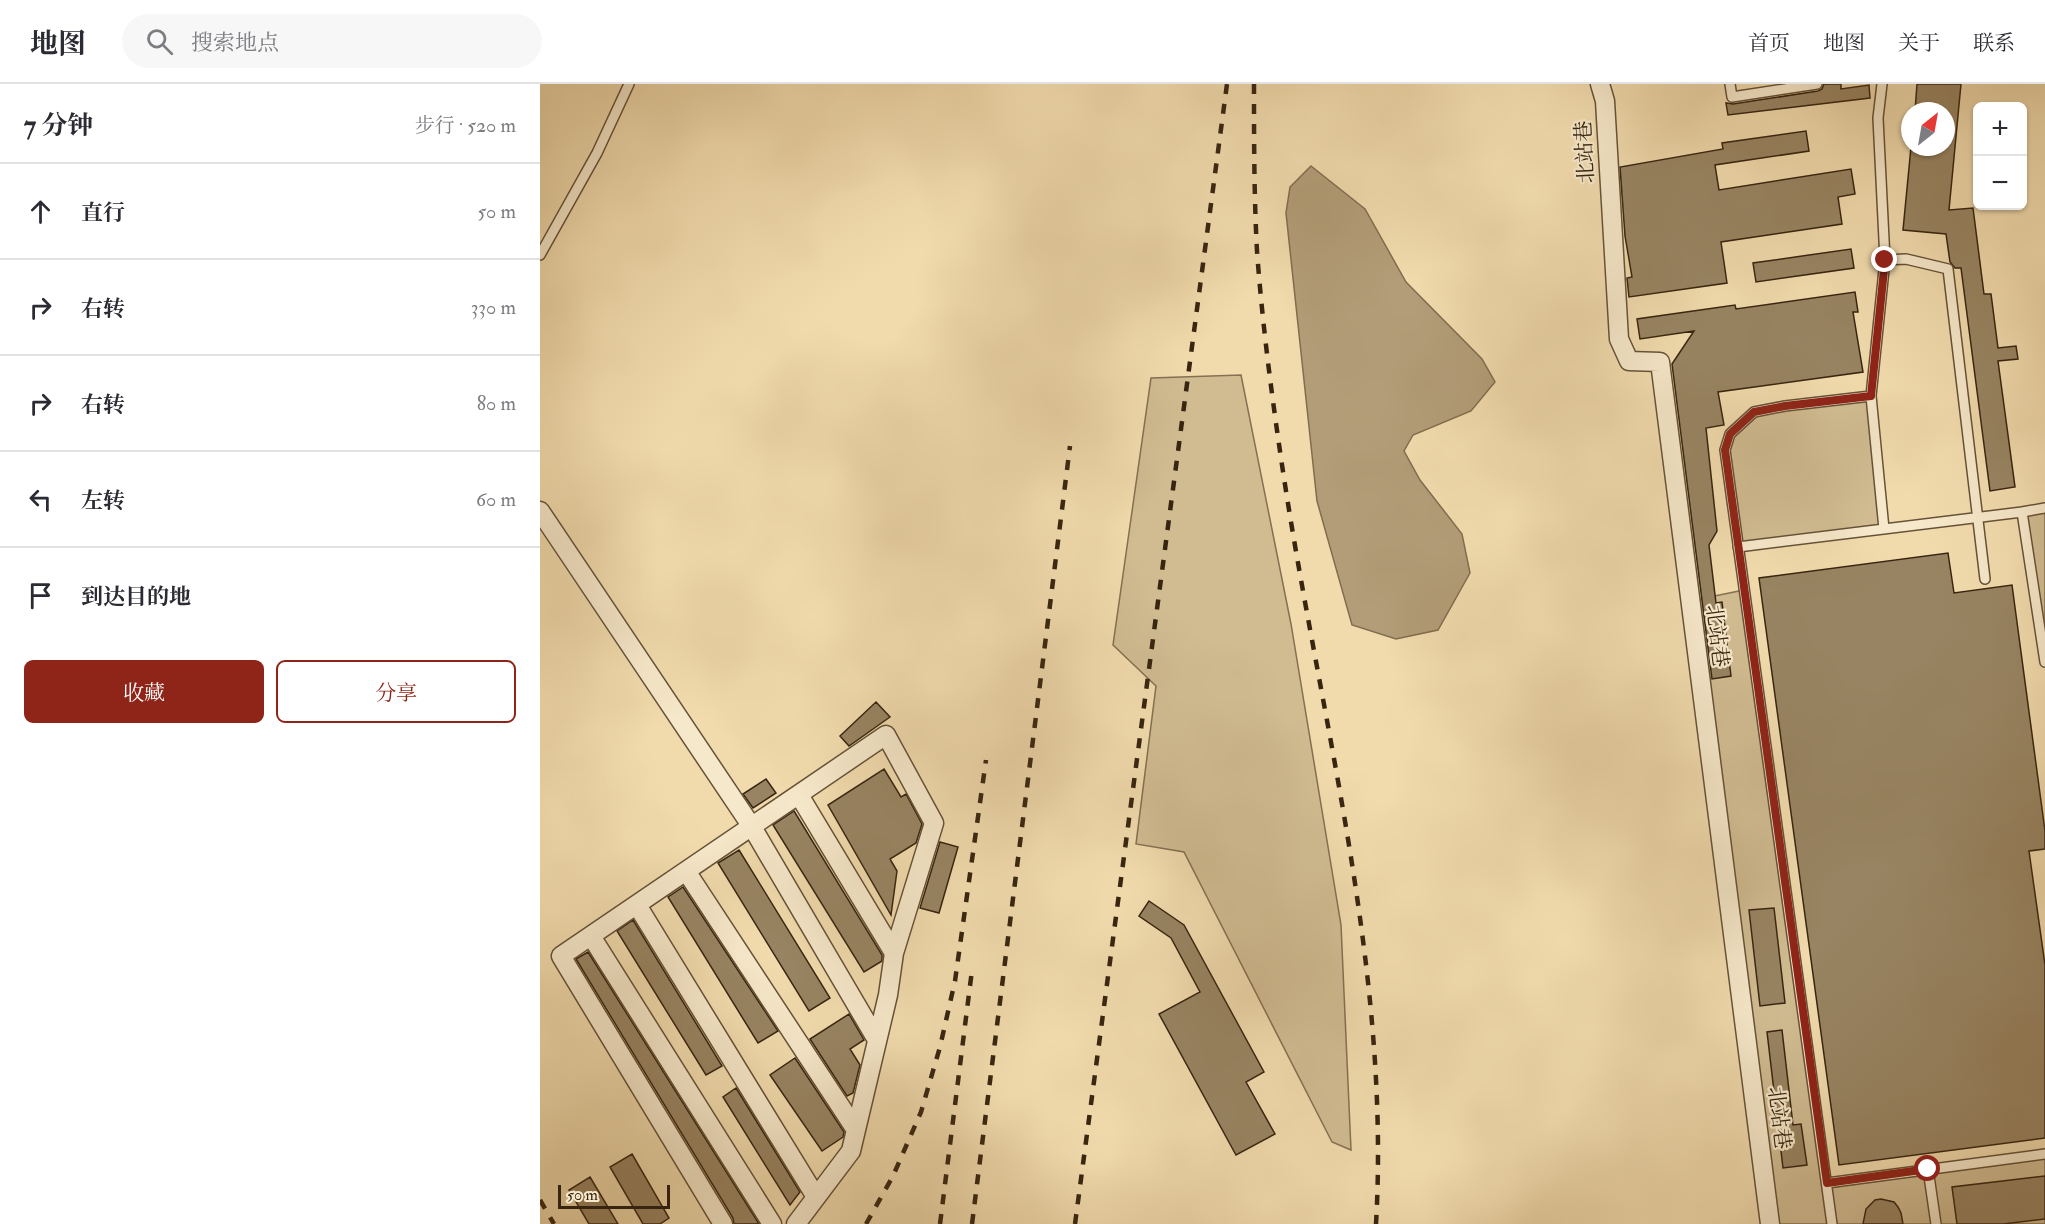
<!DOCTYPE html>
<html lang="zh">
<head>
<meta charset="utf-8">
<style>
	:root { --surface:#fff; --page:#f7f7f7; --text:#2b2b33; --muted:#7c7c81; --line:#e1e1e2; --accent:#8f2418 }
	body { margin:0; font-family:"IM FELL Double Pica","Noto Serif SC",serif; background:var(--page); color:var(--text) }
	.controls { position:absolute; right:18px; top:18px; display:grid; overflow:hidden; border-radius:9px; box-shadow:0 2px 4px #0004 }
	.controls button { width:54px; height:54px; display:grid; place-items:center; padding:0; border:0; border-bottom:2px solid var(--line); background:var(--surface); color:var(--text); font:30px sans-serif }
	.compass { position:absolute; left:1361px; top:18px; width:54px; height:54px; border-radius:50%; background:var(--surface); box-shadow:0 2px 4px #0004; rotate:31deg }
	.scale { position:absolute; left:18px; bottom:15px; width:112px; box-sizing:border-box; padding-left:6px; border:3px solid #372511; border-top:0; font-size:16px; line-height:21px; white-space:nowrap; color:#372511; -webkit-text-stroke:4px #f6e8ca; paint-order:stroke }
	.stop { position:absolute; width:18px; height:18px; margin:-14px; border:4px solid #8f2418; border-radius:50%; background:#fff }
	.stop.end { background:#8f2418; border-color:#fff; box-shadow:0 2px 6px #0008 }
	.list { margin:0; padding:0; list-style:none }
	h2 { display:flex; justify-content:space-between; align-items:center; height:78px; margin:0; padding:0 24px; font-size:26px }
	h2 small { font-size:20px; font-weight:400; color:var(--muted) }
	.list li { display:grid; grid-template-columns:39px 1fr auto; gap:18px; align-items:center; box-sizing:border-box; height:96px; padding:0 24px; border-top:2px solid var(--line) }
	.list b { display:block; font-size:22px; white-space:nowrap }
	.list em { font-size:20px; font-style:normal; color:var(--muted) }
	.actions { display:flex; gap:12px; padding:18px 24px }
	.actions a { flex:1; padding:14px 0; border:2px solid var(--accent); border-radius:9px; text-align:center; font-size:21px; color:var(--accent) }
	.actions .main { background:var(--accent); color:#fff }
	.icon { flex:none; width:33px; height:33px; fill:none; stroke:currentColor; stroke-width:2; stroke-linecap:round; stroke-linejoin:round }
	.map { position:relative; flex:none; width:1505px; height:1140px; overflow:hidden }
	header { display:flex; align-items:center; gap:36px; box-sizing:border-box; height:84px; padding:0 30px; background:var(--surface); border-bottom:2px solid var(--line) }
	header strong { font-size:28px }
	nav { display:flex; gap:33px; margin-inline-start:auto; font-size:21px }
	.search { width:420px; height:54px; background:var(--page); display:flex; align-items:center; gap:15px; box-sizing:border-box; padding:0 21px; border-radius:33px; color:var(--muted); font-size:22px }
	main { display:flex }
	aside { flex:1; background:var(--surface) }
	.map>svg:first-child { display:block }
	.green { fill:#d1bc92; stroke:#847052; stroke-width:1.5 }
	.water { fill:#b29d78; stroke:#816d4f; stroke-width:1.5 }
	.building { fill:#988462; stroke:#372511; stroke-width:1.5 }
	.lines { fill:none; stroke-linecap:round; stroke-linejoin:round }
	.lane-casing { stroke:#665238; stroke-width:12 }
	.street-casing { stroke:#665238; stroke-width:21 }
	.lane { stroke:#f6e8ca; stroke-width:9 }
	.street { stroke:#f6e8ca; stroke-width:18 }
	.rail { stroke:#372511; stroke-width:4.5; stroke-dasharray:10 10; stroke-linecap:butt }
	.route { stroke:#8f2418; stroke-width:8 }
	.labels { text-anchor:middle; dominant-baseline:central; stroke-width:4.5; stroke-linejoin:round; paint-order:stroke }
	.street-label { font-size:21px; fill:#372511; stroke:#f6e8ca }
</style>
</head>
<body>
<header>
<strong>地图</strong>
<div class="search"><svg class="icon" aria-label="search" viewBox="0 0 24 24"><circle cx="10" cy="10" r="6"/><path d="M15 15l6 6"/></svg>搜索地点</div>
<nav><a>首页</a><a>地图</a><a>关于</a><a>联系</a></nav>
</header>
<main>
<aside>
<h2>7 分钟<small>步行 · 520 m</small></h2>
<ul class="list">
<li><svg class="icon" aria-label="ahead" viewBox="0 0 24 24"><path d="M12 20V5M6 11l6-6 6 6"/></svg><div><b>直行</b></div><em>50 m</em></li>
<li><svg class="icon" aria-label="right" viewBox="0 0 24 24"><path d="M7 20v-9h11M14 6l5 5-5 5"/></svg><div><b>右转</b></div><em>330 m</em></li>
<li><svg class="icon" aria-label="right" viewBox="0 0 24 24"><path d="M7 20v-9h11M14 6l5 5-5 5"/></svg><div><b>右转</b></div><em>80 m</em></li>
<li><svg class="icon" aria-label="left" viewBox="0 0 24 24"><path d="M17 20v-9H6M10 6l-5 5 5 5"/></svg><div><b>左转</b></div><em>60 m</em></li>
<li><svg class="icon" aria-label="arrive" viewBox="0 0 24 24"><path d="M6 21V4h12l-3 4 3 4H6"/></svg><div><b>到达目的地</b></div></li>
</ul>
<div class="actions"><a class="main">收藏</a><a>分享</a></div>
</aside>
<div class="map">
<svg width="1505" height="1140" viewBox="0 0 1505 1140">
	<rect width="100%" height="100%" fill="#f1dbad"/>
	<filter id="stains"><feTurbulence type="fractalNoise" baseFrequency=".00333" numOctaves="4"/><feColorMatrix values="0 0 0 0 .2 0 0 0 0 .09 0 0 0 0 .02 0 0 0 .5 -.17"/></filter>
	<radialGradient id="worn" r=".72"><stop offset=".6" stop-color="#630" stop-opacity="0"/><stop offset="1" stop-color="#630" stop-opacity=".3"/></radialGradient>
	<path class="green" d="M701,291L751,540L801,841L811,1066L792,1058L644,768L596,760L616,602L573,561L611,294Z
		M1331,312L1344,445L1198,463L1185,369L1190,350L1214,328Z
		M1505,424V578L1482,428Z
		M1204,506L1287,1099L1505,1070V1140H1230L1150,517Z"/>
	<path class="water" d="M771,82L825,125L866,198L942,275L955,298L931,327L873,351L864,367L880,396L922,450L930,489L898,546L856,555L812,541L777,417L746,129L750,103Z"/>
	<path class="building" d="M1284,0H1301V5L1329,1L1330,14L1188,31L1186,19L1193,20L1278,7L1282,5Z
		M1377,0H1421L1409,126L1433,124L1444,210H1451L1458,264L1476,262L1478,275L1458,277L1475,403L1450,407L1421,184H1415L1410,178L1406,150L1363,146L1371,63H1406V27H1375Z
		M1266,47L1269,67L1175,81L1179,106L1311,85L1315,110L1298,113L1302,140L1181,158L1187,199L1089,213L1087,194L1092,193L1085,152L1080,83L1183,65L1182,59Z
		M1311,165L1314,184L1216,198L1213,179Z
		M1315,208L1318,228H1313L1323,288L1178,308L1184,341L1166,344L1177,447L1169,461L1176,519L1182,518L1191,592L1172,595L1132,280L1154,247L1100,255L1097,235L1195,221L1196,225Z
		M1408,469L1414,509L1472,501L1505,747V765L1489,767L1505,881V1054L1299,1081L1219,494Z
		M336,618L350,633L309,662L300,652Z
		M344,685L361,713L366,710L382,740L376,759L350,775L357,787L351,831L288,721Z
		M226,695L236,709L213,724L203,710Z
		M254,727L342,871V877L324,888L233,741Z
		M400,758L418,763L399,829L380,824Z
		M199,766L290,914L269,927L178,779Z
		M143,803L238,947L218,959L128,813Z
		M609,817L644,841L724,988L706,998L735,1050L696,1071L619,930L660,908L631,854L599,832Z
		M1234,824L1245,919L1220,922L1209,826Z
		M93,836L182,982L166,991L77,847Z
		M48,868L219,1140H194L193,1134L36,875Z
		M309,930L324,956L310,965L320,981L313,1009L307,1012L270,955Z
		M1242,946L1253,1041L1261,1040L1267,1081L1243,1084L1227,948Z
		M255,974L304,1048L303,1053L282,1067L230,991Z
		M196,1004L260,1108L250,1121L183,1013Z
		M92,1070L129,1134L120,1140H103L70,1083Z
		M1505,1092V1135L1463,1140H1417L1412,1103Z
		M50,1093L78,1140H49L29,1106Z
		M1341,1115L1354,1118L1358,1123L1361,1129L1363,1140H1323L1326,1125L1335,1116Z"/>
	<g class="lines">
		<g class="lane-casing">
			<path id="lane" d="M1190,0L1192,13L1277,0
				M0,171L57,69L89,0
				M1345,176L1366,175L1408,185L1445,495
				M1331,312L1344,445
				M1482,428L1505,424
				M1198,463L1482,428L1505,578
				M1388,1085L1396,1140
				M1287,1099L1505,1070
				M1292,1140L1185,366L1190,350L1214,328L1245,322L1331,312L1345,176L1338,34L1342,0"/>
		</g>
		<g class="street-casing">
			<path id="street" d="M1060,0L1065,17L1079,255L1089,277L1120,278L1230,1140
				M0,427L212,743L337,956
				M259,711L354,869
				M146,787L316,1046
				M97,821L276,1113
				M51,852L232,1140
				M183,1140L21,872L346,651L394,739L354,869L348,911L311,1067L256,1140"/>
		</g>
		<use href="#lane" class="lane"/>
		<use href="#street" class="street"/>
		<path class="rail" d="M714,0C714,56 714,112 717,167C722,236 731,306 741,374C778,628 851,881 836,1140
			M0,1116L14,1140
			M326,1140L353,1092L381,1028L400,963L415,897L446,676
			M400,1140L432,886
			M432,1140L530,362
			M535,1140L687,0"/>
	</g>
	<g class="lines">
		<path class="route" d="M1345,176L1331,312L1245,322L1214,328L1190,350L1185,366L1287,1099L1388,1085"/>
	</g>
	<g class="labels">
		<g class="street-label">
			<text transform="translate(1045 68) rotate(-93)">北站巷</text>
			<text transform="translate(1177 552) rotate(83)">北站巷</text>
			<text transform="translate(1239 1034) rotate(83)">北站巷</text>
		</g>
	</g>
	<rect width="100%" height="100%" filter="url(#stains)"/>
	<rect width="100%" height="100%" fill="url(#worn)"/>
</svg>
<div class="controls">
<button>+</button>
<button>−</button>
</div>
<svg class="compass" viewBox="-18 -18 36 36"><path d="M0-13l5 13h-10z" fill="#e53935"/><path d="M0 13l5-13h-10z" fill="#7c7c81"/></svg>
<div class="scale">50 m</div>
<div class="stop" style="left:1388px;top:1085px"></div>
<div class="stop end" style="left:1345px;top:176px"></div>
</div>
</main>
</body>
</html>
